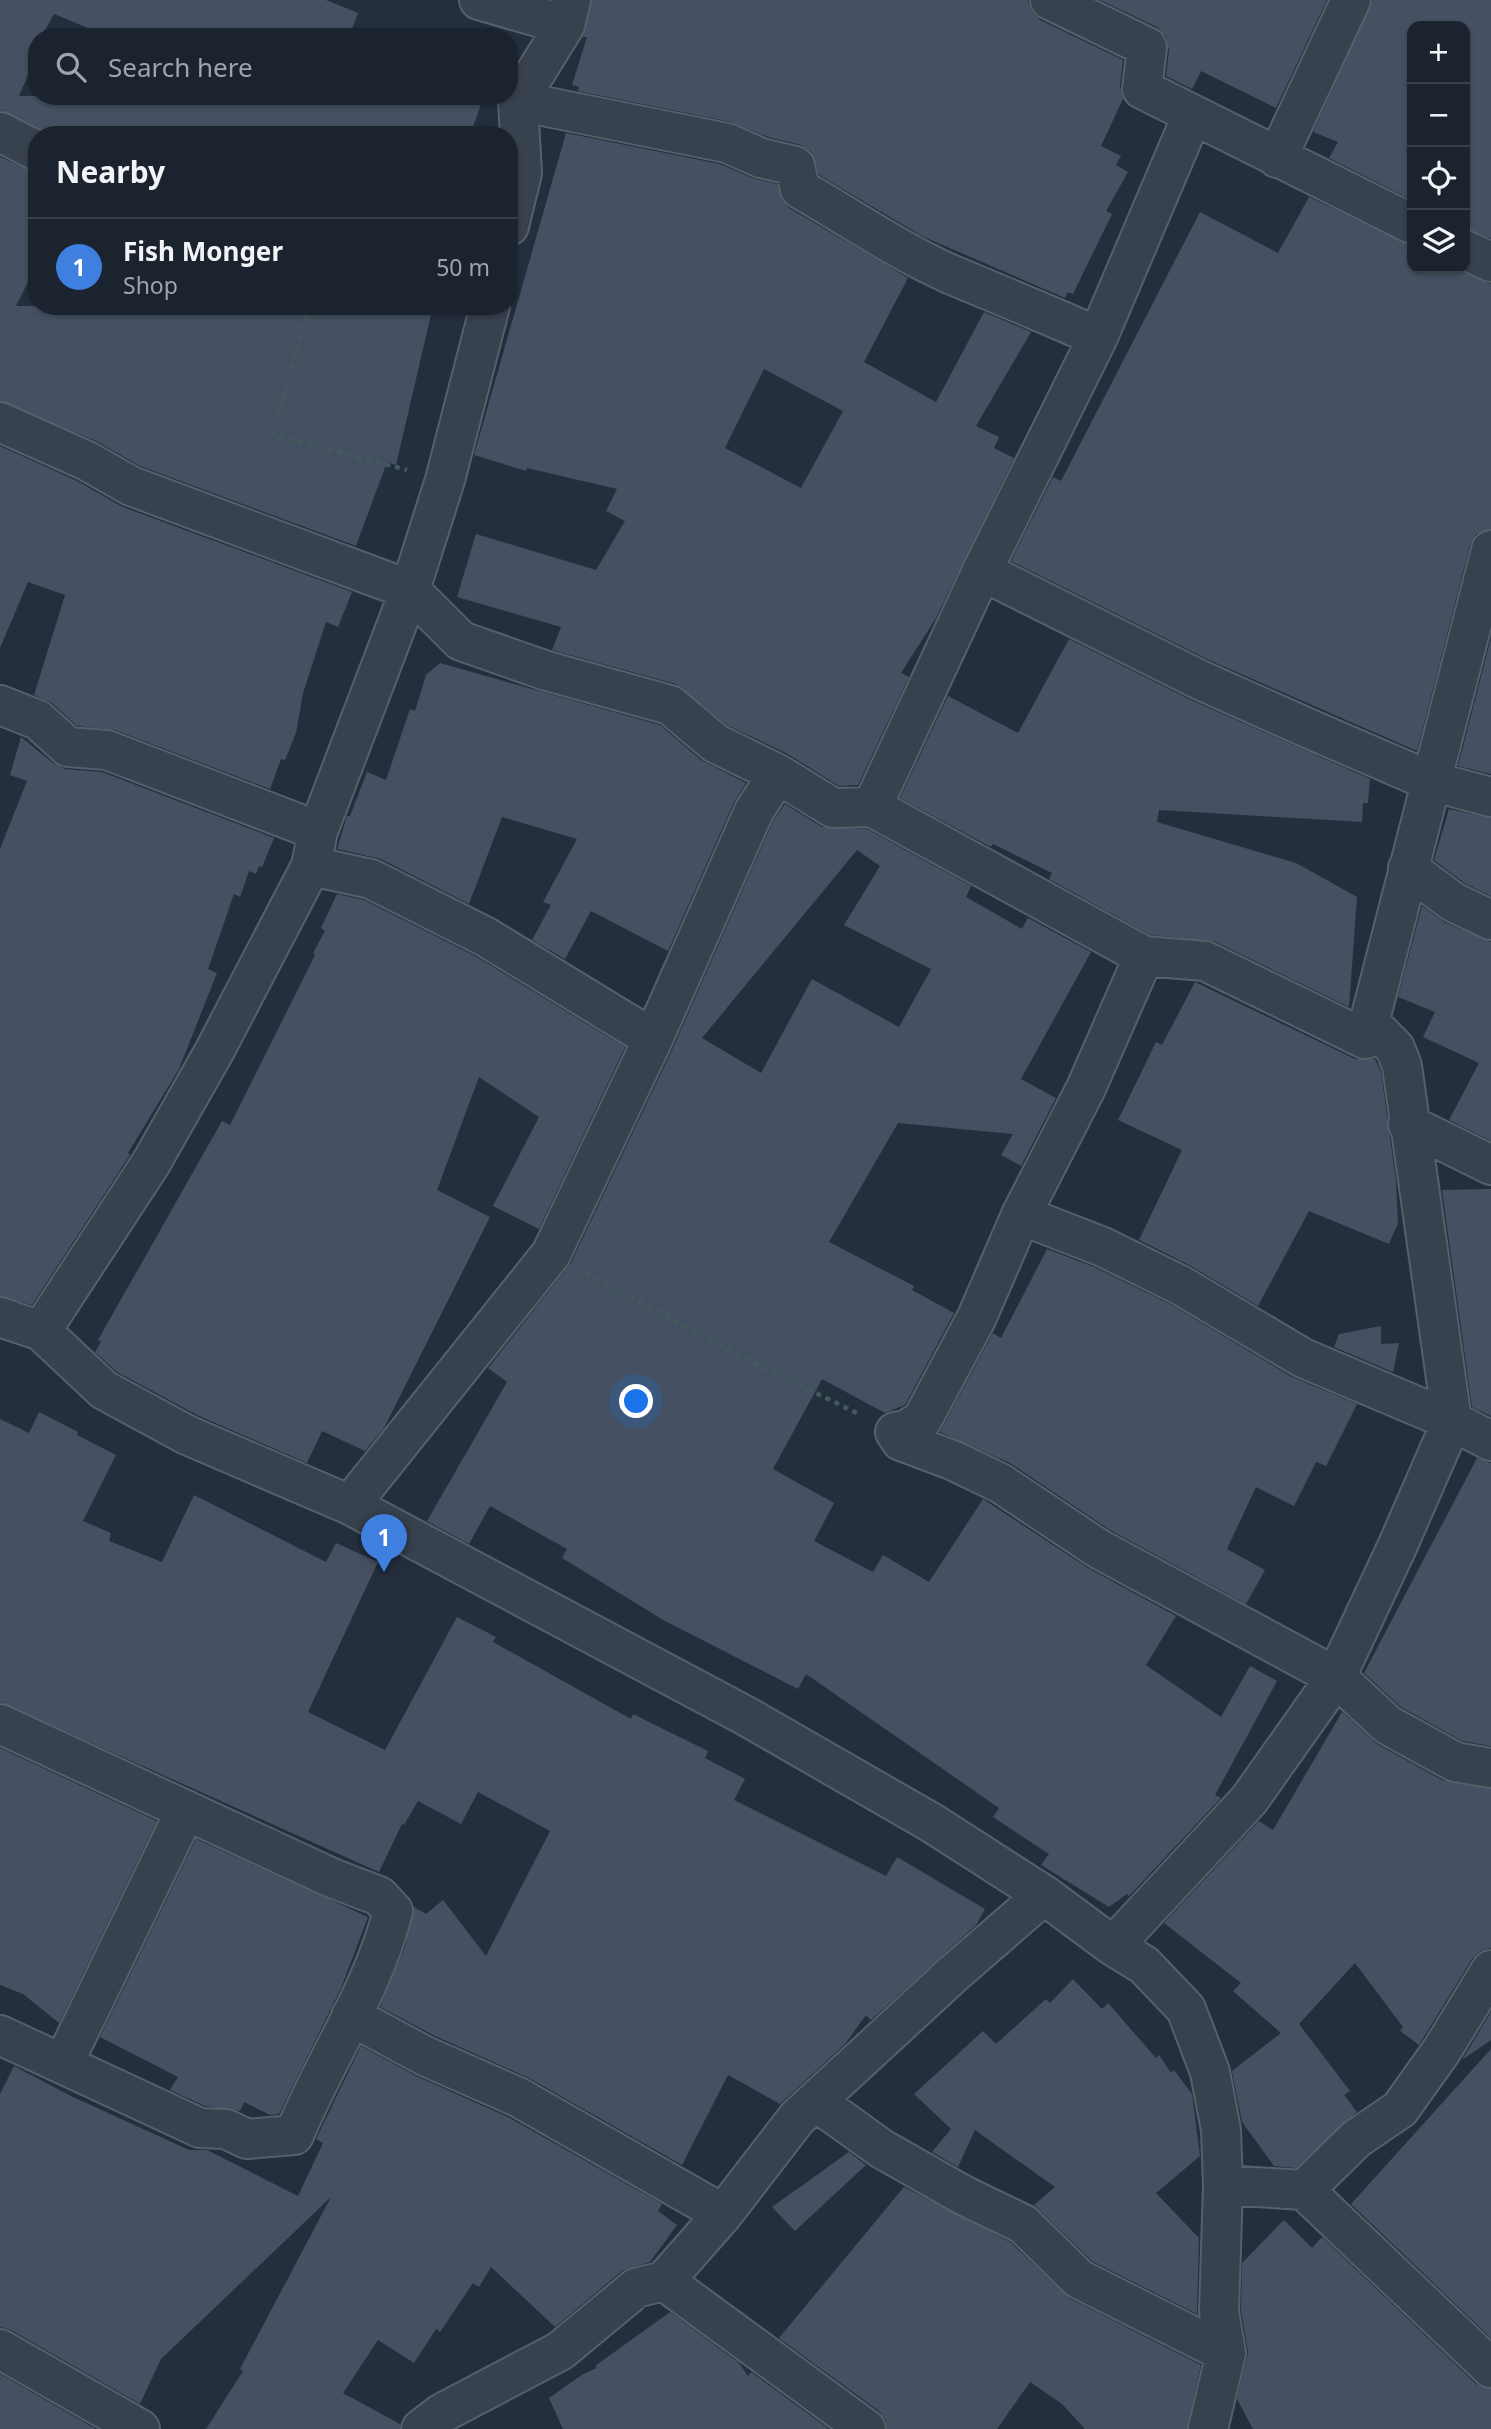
<!DOCTYPE html>
<html lang="en">
<head>
<meta charset="utf-8">
<style>
	:root { --surface:#1b232e; --page:#282f3a; --text:#f1f3f6; --muted:#a0a4aa; --line:#39404a; --accent:#8ab4f8 }
	body { margin:0; font-family:"Noto Sans",sans-serif; background:var(--page); color:var(--text) }
	.controls { position:absolute; right:21px; top:21px; display:grid; overflow:hidden; border-radius:14px; box-shadow:0 2px 5px #0004 }
	.controls button { width:63px; height:63px; display:grid; place-items:center; padding:0; border:0; border-bottom:2px solid var(--line); background:var(--surface); color:var(--text); font:35px sans-serif }
	.you { position:absolute; left:637px; top:1402px; width:24px; height:24px; margin:-18px; border:5px solid #fff; border-radius:50%; background:#1a73e8; box-shadow:0 0 0 10px #1a73e833 }
	.badge { display:grid; place-items:center; width:46px; height:46px; border-radius:50%; background:var(--accent); color:#fff; font-size:23px; font-weight:700 }
	.pin { position:absolute; translate:-50% -58px; filter:drop-shadow(0 2px 4px #0008) }
	.pin::after { content:''; position:absolute; top:37px; width:24px; height:21px; background:inherit; clip-path:polygon(0 0,100% 0,50% 100%) }
	.list { margin:0; padding:0; list-style:none }
	h2 { display:flex; justify-content:space-between; align-items:center; height:91px; margin:0; padding:0 28px; font-size:30px }
	h2 small { font-size:23px; font-weight:400; color:var(--muted) }
	.list li { display:grid; grid-template-columns:46px 1fr auto; gap:21px; align-items:center; box-sizing:border-box; height:98px; padding:0 28px; border-top:2px solid var(--line) }
	.list b { display:block; font-size:26px; white-space:nowrap }
	.list p { margin:0; font-size:23px; white-space:nowrap; color:var(--muted) }
	.list em { font-size:23px; font-style:normal; color:var(--muted) }
	.icon { flex:none; width:38px; height:38px; fill:none; stroke:currentColor; stroke-width:2; stroke-linecap:round; stroke-linejoin:round }
	.map { position:relative; flex:none; width:1491px; height:2429px; overflow:hidden }
	.search { position:absolute; background:var(--surface); box-shadow:0 2px 5px #0004; left:28px; top:28px; width:490px; height:77px; display:flex; align-items:center; gap:18px; box-sizing:border-box; padding:0 24px; border-radius:28px; color:var(--muted); font-size:26px }
	.panel { position:absolute; background:var(--surface); box-shadow:0 2px 5px #0004; left:28px; top:126px; width:490px; height:189px; border-radius:28px }
	.map>svg:first-child { display:block }
	.building { fill:#455162; fill-rule:evenodd }
	.lines { fill:none; stroke-linecap:round; stroke-linejoin:round }
	.minor-casing { stroke:#565f6c; stroke-width:42 }
	.path { stroke:#44595c; stroke-width:4.5; stroke-dasharray:5 5; stroke-linecap:butt }
	.minor { stroke:#38414e; stroke-width:38 }
</style>
</head>
<body>
<div class="map">
<svg width="1491" height="2429" viewBox="0 0 1491 2429">
	<rect width="100%" height="100%" fill="#242f3e"/>
	<path class="building" d="M0,0H326L358,13L349,37H110L54,14L41,37H37V54L19,96H484L470,135H51L0,110Z
		M592,0H1028L1032,12L1040,20L1123,60L1120,86L1123,99L1101,146L1121,156L1116,165L1128,172L1106,211L1112,214L1073,294L1068,292L1065,298L922,236L819,175L811,151L801,145L768,137L731,122L578,91L579,87L572,85L587,37H583Z
		M1100,0H1327L1276,108L1201,71L1192,89L1166,76L1169,50L1166,36L1157,27Z
		M1373,0H1491V238L1465,228V26H1412V200L1329,158L1338,142L1313,132Z
		M566,133L720,164L752,178L777,184L782,201L789,208L908,278L864,362L936,402L984,312L1031,332L976,426L999,437L994,448L1014,458L936,618L901,673L909,677L858,785L839,786L788,754L727,725L676,684L552,650L561,627L457,597L476,534L596,570L625,521L606,511L617,489L527,468L526,471L474,455ZM764,369L843,411L801,488L725,448Z
		M0,157L37,173V264L16,306H433L396,465L387,462L356,546L140,466L96,441L0,401Z
		M1309,197L1412,246V268H1453L1491,284V529L1476,534L1470,545L1417,751L1209,660L1011,561L1053,477L1061,481L1200,212L1278,253Z
		M0,446L77,481L123,507L352,592L338,627L326,622L303,693L296,733L285,760L281,759L270,789L115,730L77,726L52,703L34,695L65,595L28,582L0,648Z
		M1491,638V774L1458,766Z
		M1069,639L1191,700L1370,779L1368,803H1363L1362,822L1159,810L1157,822L1296,863L1357,897L1349,1007L1214,941L1150,935L1049,879L1052,873L993,844L991,847L900,798L948,696L1018,733Z
		M440,663L660,725L701,760L746,783L734,802L668,951L591,911L565,959L532,940L551,905L543,902L577,839L502,817L469,904L381,859L337,849L347,816H350L367,772L386,780L410,709L415,711L426,675Z
		M21,737L53,763L65,769L102,772L274,838L262,867L259,866L256,874L249,871L240,897L234,894L208,969L217,973L179,1069L128,1153L130,1155L32,1305L0,1296V849L27,781L10,775Z
		M785,804L822,827L867,829L971,886L966,897L1022,929L1028,918L1091,952L1021,1079L1056,1098L1021,1166L1001,1155L1013,1134L898,1123L829,1242L914,1286L912,1290L954,1313L905,1405L885,1413L822,1379L773,1469L834,1503L814,1541L873,1572L883,1555L929,1582L983,1499L1088,1568L1176,1616L1146,1665L1221,1717L1250,1666L1277,1681L1215,1795L1221,1798L1129,1896L1127,1894L1109,1907L1041,1865L1049,1854L993,1817L999,1808L806,1674L798,1689L665,1621L562,1558L567,1549L490,1506L469,1544L427,1521L507,1382L488,1368L571,1263L673,1048L773,821ZM857,850L880,866L844,925L931,969L899,1027L812,979L761,1073L702,1038Z
		M1449,809L1491,818V896L1464,883L1434,860Z
		M337,894L364,900L475,956L625,1047L539,1229L493,1206L539,1117L479,1077L437,1190L490,1217L384,1428L365,1451L322,1431L307,1463L197,1415L117,1372L95,1352L101,1342L98,1340L222,1121L230,1125L315,955L313,953L325,931L321,928Z
		M1422,906L1444,922L1491,942V1141L1449,1120L1479,1063L1423,1037L1435,1012L1398,997Z
		M1195,982L1355,1059H1375L1381,1072L1396,1181L1398,1223L1389,1244L1309,1211L1258,1306L1191,1266L1139,1240L1182,1150L1118,1120L1156,1042L1162,1045Z
		M1491,1189V1416L1472,1407L1442,1190Z
		M1047,1249L1094,1267L1170,1304L1292,1377L1357,1404L1326,1466L1316,1462L1294,1506L1256,1487L1227,1549L1265,1570L1246,1604L1110,1530L1010,1463L940,1432L993,1333L1001,1338Z
		M1381,1326V1344L1399,1343L1393,1372L1334,1347L1339,1334Z
		M39,1412L78,1432L77,1435L116,1455L83,1521L111,1533L109,1541L162,1562L194,1495L326,1562L336,1543L378,1562L308,1712L385,1750L457,1617L496,1637L493,1642L631,1719L633,1714L708,1751L705,1758L745,1779L734,1800L886,1876L897,1857L985,1909L976,1925L871,2020L866,2015L845,2044L780,2104L728,2075L682,2165L529,2078L435,2036L380,2007L405,1947L414,1907L426,1914L443,1900L486,1956L550,1831L478,1792L461,1824L418,1801L404,1825L402,1824L379,1872L0,1702V1419L29,1433Z
		M1477,1458L1491,1463V1746L1462,1741L1401,1707L1364,1673Z
		M1342,1712L1377,1744L1444,1781L1491,1789V1948L1480,1951L1472,1959L1419,2045L1400,2031L1403,2027L1355,1963L1299,2024L1350,2091L1344,2095L1357,2112L1296,2168L1274,2166L1242,2122L1232,2071L1281,2033L1233,1991L1241,1983L1164,1923L1259,1821L1273,1830Z
		M0,1748L157,1821L59,2023L23,1994L0,1985Z
		M196,1839L368,1917L341,1988L279,2114L270,2115L244,2102L240,2111L205,2106L170,2090L178,2077L100,2037Z
		M1073,1979L1102,2009L1108,2003L1156,2058L1159,2055L1171,2073L1174,2070L1192,2094L1200,2156L1156,2193L1199,2238L1197,2314L1092,2261L1034,2205L1055,2187L975,2130L958,2167L932,2152L951,2129L914,2094L983,2031L996,2044L1046,1999L1050,2003Z
		M1491,2012V2040L1462,2060Z
		M361,2046L416,2076L508,2117L662,2204L658,2211L677,2225L650,2262L622,2271L555,2327L491,2267L479,2287L473,2283L440,2332L436,2329L414,2363L378,2340L343,2393L400,2424V2429H206L243,2371L240,2369L331,2197L161,2359L140,2404L11,2330L0,2327V2094L14,2066L71,2096L189,2150H207L298,2196L323,2143L316,2139Z
		M1491,2049V2338L1351,2204Z
		M849,2152L866,2165L795,2231L772,2207Z
		M904,2187L1010,2242L1069,2298L1201,2365L1187,2429H1085L1062,2404L1030,2382L997,2429H887L886,2420L879,2411L779,2338Z
		M1284,2220L1312,2248L1322,2237L1476,2384L1491,2389V2429H1253L1237,2399L1248,2352L1241,2310L1242,2263Z
		M670,2312L739,2363L748,2376L751,2372L829,2429H563L549,2398L583,2374L597,2368L595,2366Z
		M0,2374L96,2429H0Z"/>
	<g class="lines">
		<g class="minor-casing">
			<path id="minor" d="M479,0L565,25
				M1050,0L1147,47L1142,89L1412,224
				M518,101L727,143L761,158L795,166L800,189C849,217 898,251 950,274C1000,295 1049,315 1098,337
				M0,132L37,151
				M1277,158L1351,0
				M509,226L522,173L518,101L565,25L571,0
				M1465,250L1491,262
				M0,422L87,461L131,486L410,590L461,641L547,671L670,705L715,743L778,774L833,808L872,807L1144,956L1205,961L1365,1039L1380,1033L1395,1048L1402,1066L1452,1421L1397,1547L1336,1677L1249,1800L1113,1946
				M982,571L1200,680L1312,730L1430,781L1491,797
				M0,705L38,720L68,747L107,750L318,831
				M872,807L982,571L1098,337L1192,116
				M311,866L371,879L486,937L653,1039
				M1408,868L1453,902L1491,920
				M1144,956L1086,1088L1021,1215L977,1317L922,1420L906,1430L895,1432L901,1441L952,1460L1000,1483L1099,1549L1336,1677L1388,1725L1455,1762L1491,1768
				M1365,1039L1491,550
				M1408,1124L1491,1165
				M1021,1215L1103,1247L1180,1285L1303,1358L1452,1421L1491,1441
				M0,1317L41,1331L104,1390L187,1435L350,1505L746,1716L932,1823L1044,1895L1113,1946L1144,1965L1186,2009L1210,2072L1221,2130L1223,2185L1219,2312L1226,2353L1208,2429
				M41,1331L151,1163L215,1050L311,866L318,831L410,590L445,480L490,306
				M350,1505L551,1254L653,1039L754,811L778,774
				M0,1724L332,1878L379,1896L393,1911C373,1990 325,2060 294,2135L247,2139L226,2129L200,2128L0,2035
				M351,2016L425,2056L518,2097L723,2214
				M63,2064L186,1810
				M818,2103L882,2149L963,2195L1023,2224L1079,2279L1226,2353
				M1223,2185L1304,2190L1356,2139L1400,2109L1442,2050L1491,1970
				M1304,2190L1491,2368
				M664,2281L866,2429
				M0,2349L140,2429
				M421,2429L442,2413L560,2351L636,2288L664,2281L723,2214L797,2118L953,1974L1044,1895"/>
		</g>
		<path class="path" d="M309,306L273,435L407,470
			M586,1273L750,1361L861,1415"/>
		<use href="#minor" class="minor"/>
	</g>
</svg>
<div class="controls">
<button>+</button>
<button>−</button>
<button><svg class="icon" aria-label="locate" viewBox="0 0 24 24"><circle cx="12" cy="12" r="6"/><path d="M12 2v4M12 18v4M2 12h4M18 12h4"/></svg></button>
<button><svg class="icon" aria-label="layers" viewBox="0 0 24 24"><path d="M12 4l9 5-9 5-9-5zM3 14l9 5 9-5"/></svg></button>
</div>
<div class="you"></div>
<div class="pin badge" style="left:384px;top:1572px;background:#3f7fe0">1</div>
<div class="search"><svg class="icon" aria-label="search" viewBox="0 0 24 24"><circle cx="10" cy="10" r="6"/><path d="M15 15l6 6"/></svg>Search here</div>
<section class="panel">
<h2>Nearby<small></small></h2>
<ul class="list">
<li><span class="badge" style="background:#3f7fe0">1</span><div><b>Fish Monger</b><p>Shop</p></div><em>50 m</em></li>
</ul>
</section>
</div>
</body>
</html>
